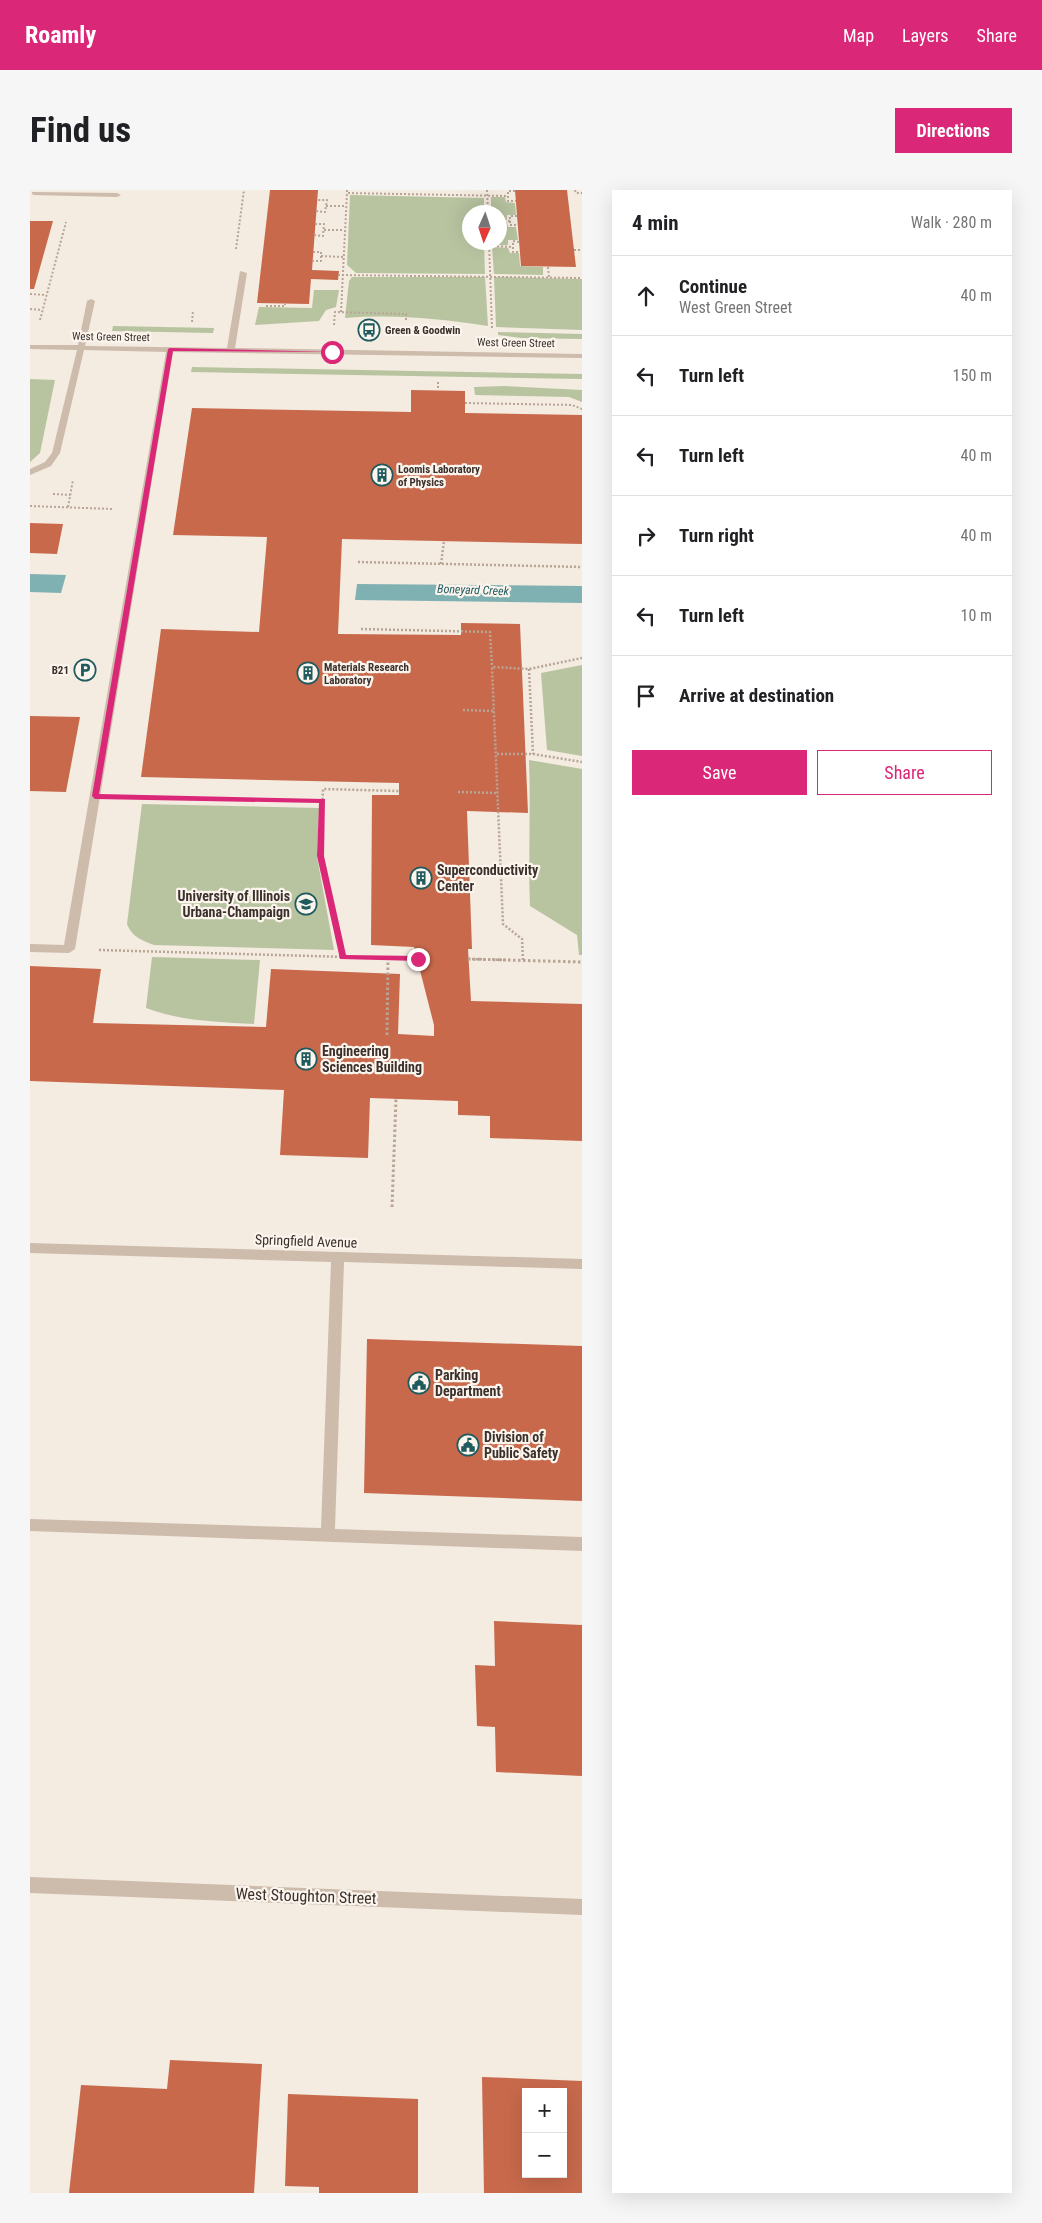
<!DOCTYPE html>
<html lang="en">
<head>
<meta charset="utf-8">
<style>
	:root { --surface:#fff; --page:#f6f6f6; --text:#202124; --muted:#757577; --line:#e0e0e0; --accent:#db2777 }
	body { margin:0; font-family:"Roboto Condensed",sans-serif; background:var(--page); color:var(--text) }
	.controls { position:absolute; right:15px; bottom:15px; display:grid; overflow:hidden; border-radius:0px; box-shadow:0 5px 20px #0002 }
	.controls button { width:45px; height:45px; display:grid; place-items:center; padding:0; border:0; border-bottom:1px solid var(--line); background:var(--surface); color:var(--text); font:25px sans-serif }
	.compass { position:absolute; left:432px; top:15px; width:45px; height:45px; border-radius:50%; background:var(--surface); box-shadow:0 5px 20px #0002; rotate:183deg }
	.stop { position:absolute; width:15px; height:15px; margin:-11px; border:4px solid #db2777; border-radius:50%; background:#fff }
	.stop.end { background:#db2777; border-color:#fff; box-shadow:0 1px 5px #0008 }
	.list { margin:0; padding:0; list-style:none }
	h2 { display:flex; justify-content:space-between; align-items:center; height:65px; margin:0; padding:0 20px; font-size:21px }
	h2 small { font-size:16px; font-weight:400; color:var(--muted) }
	.list li { display:grid; grid-template-columns:32px 1fr auto; gap:15px; align-items:center; box-sizing:border-box; height:80px; padding:0 20px; border-top:1px solid var(--line) }
	.list b { display:block; font-size:19px; white-space:nowrap }
	.list p { margin:0; font-size:16px; white-space:nowrap; color:var(--muted) }
	.list em { font-size:16px; font-style:normal; color:var(--muted) }
	.actions { display:flex; gap:10px; padding:15px 20px }
	.actions a { flex:1; padding:11px 0; border:1px solid var(--accent); border-radius:0px; text-align:center; font-size:18px; color:var(--accent) }
	.actions .main { background:var(--accent); color:#fff }
	.icon { flex:none; width:28px; height:28px; fill:none; stroke:currentColor; stroke-width:2; stroke-linecap:round; stroke-linejoin:round }
	.map { position:relative; flex:none; width:552px; height:2003px; overflow:hidden; border-radius:0px }
	header { display:flex; align-items:center; gap:30px; box-sizing:border-box; height:70px; padding:0 25px; background:var(--accent); color:#fff }
	header strong { font-size:24px }
	nav { display:flex; gap:28px; margin-inline-start:auto; font-size:18px }
	.intro { display:flex; align-items:center; justify-content:space-between; box-sizing:border-box; height:120px; padding:0 30px }
	h1 { margin:0; font-size:35px }
	.button { padding:12px 22px; border-radius:0px; background:var(--accent); color:#fff; font-size:18px; font-weight:700 }
	main { display:flex; gap:30px; padding:0 30px }
	aside { flex:1; background:var(--surface); border-radius:0px; box-shadow:0 5px 20px #0002 }
	.map>svg:first-child { display:block }
	.green { fill:#b8c4a0 }
	.water { fill:#7fb0b2 }
	.building { fill:#c8694b; fill-rule:evenodd }
	.lines { fill:none; stroke-linecap:round; stroke-linejoin:round }
	.path-far2 { stroke:#b9a596; stroke-width:2; stroke-dasharray:2 2; stroke-linecap:butt }
	.path-far1 { stroke:#b9a596; stroke-width:2.5; stroke-dasharray:2 2; stroke-linecap:butt }
	.path { stroke:#b9a596; stroke-width:3; stroke-dasharray:2.5 2.5; stroke-linecap:butt }
	.minor { fill:#cdbbac; fill-rule:evenodd }
	.route { fill:#db2777 }
	.labels { text-anchor:middle; dominant-baseline:central; stroke-width:4.5; stroke-linejoin:round; paint-order:stroke }
	.far-poi-label { font-size:11px; font-weight:bold; fill:#3b302b; stroke:#fbf5ee; text-anchor:start }
	.far-street-label { font-size:11px; fill:#3b302b; stroke:#fbf5ee }
	.far-water-label { font-size:12px; font-style:italic; fill:#1f5a5e; stroke:#fbf5ee }
	.poi-label { font-size:14px; font-weight:bold; fill:#3b302b; stroke:#fbf5ee; text-anchor:start }
	.street-label { font-size:14px; fill:#3b302b; stroke:#fbf5ee }
	.near-street-label { font-size:16px; fill:#3b302b; stroke:#fbf5ee }
</style>
</head>
<body>
<header>
<strong>Roamly</strong>
<nav><a>Map</a><a>Layers</a><a>Share</a></nav>
</header>
<div class="intro"><h1>Find us</h1><a class="button">Directions</a></div>
<main>
<div class="map">
<svg width="552" height="2003" viewBox="0 0 552 2003">
	<rect width="100%" height="100%" fill="#f4ebe1"/>
	<path class="green" d="M320,5L454,8V22H440V52L454,53L455,84L326,83L317,75Z
		M461,7H475L476,12L485,13L486,25H477V30H470V22H461Z
		M470,32H477L478,37H486L488,50H478V55H462V53L470,52Z
		M462,57L478,58L480,63H489L490,76L513,77V85L464,84Z
		M322,87H455L458,136C411,129 363,124 315,128L319,91Z
		M464,87L552,89V140L466,137Z
		M284,100H309L306,117L296,120L289,131L225,135L229,117L282,118Z
		M83,136L184,138L183,143L82,141Z
		M468,142L552,144V149L491,148L468,145Z
		M162,177L552,184V189L161,182Z
		M0,189L25,190L10,263L0,272Z
		M474,196L552,200V212L539,207L445,205L444,197Z
		M552,475V566L517,560L511,483Z
		M499,570L552,579V765H549L547,745L500,716C498,667 501,619 499,570Z
		M112,614L289,618L287,667L304,760L124,755C111,750 102,747 97,734Z
		M122,767L230,770L224,834C187,832 151,831 116,818Z"/>
	<path class="water" d="M0,384L36,385L31,403L0,402Z
		M327,394L552,396V413L325,410Z"/>
	<path class="building" d="M240,0H288L282,80L309,81L308,90L281,89L279,114L227,113Z
		M485,0H537L546,77L491,76Z
		M0,31H23L4,99H0Z
		M381,200L435,201V223L552,225V354L312,349L308,444L431,445V433L490,434L498,623L437,621L442,759H438L441,811L552,814V951L460,948V926L428,925V911L340,908L338,968L250,965L254,900L0,891V776L71,779L63,833L236,837L241,779L370,784L368,844L404,846V835L384,757L341,755L342,605H369V593L111,587L131,439L229,442L237,347L143,345L162,218L381,222Z
		M0,333L33,334L27,364L0,363Z
		M0,526L50,527L36,602L0,601Z
		M337,1149L552,1156V1311L334,1303Z
		M464,1431L552,1435V1586L466,1582L465,1537L447,1536L445,1475L465,1476Z
		M140,1870L232,1874L224,2003H39L51,1895L137,1899Z
		M452,1887L552,1891V2003H454ZM496,1902H533V1984H496Z
		M258,1904L388,1909V2003H289V1997L255,1996Z"/>
	<g class="lines">
		<path class="path-far2" d="M317,0V3L478,6
			M457,0L458,22
			M545,0L546,3H552
			M485,1H478V11H486
			M296,16H316
			M286,21L295,22L297,10H287
			M487,26H480V35H488
			M470,31H480
			M285,34H294L293,46L285,45
			M294,40H314
			M459,52L462,138
			M489,52L483,51V62H490
			M459,56L483,57
			M206,59L214,0
			M544,60H552
			M283,62H291V71H283
			M291,66L313,67
			M518,77L519,87
			M308,85L552,88
			M0,104L16,105
			M236,116H255V114
			M0,119L12,120
			M311,122L317,3
			M10,130L36,32
			M162,132L163,121
			M304,135L305,122L376,124V130
			M408,192V200
			M435,213L542,215L552,219
			M23,304L40,305
			M0,316L83,319
			M38,317L43,290"/>
		<path class="path-far1" d="M328,372L552,377
			M411,374L414,351
			M331,439L460,442L462,477
			M499,479L503,564
			M433,520L464,521
			M467,564H503L552,572
			M428,602L468,603
			M95,607L292,611
			M69,760L388,769
			M313,767L290,666L293,599L369,601
			M438,769L480,770
			M358,770V768
			M493,770L492,749L473,734L462,477L499,479L552,468"/>
		<path class="path" d="M383,769H388
			M438,769L552,772
			M357,845L358,769
			M362,1017L366,909"/>
		<path class="minor" d="M2,2L87,3L91,5L87,7L4,5L2,4Z
			M210,81L217,83L205,158L552,164V168L143,162L45,759L39,763L0,762V754L34,755L136,162L54,160L30,263L21,276L0,285V279L15,272L22,263L47,160L0,159V155H48L57,111L61,109L65,111L55,156L197,158Z
			M0,1053L552,1069V1079L314,1072L305,1339L552,1347V1361L0,1341V1329L291,1338L301,1072L0,1063Z
			M0,1687L552,1709V1725L0,1703Z"/>
	</g>
	<path class="route" d="M140,158L305,162L143,161L69,604L295,609L294,666L316,765L388,766L392,769L390,771L310,769L287,666L289,613L65,609L62,606L138,159Z"/>
	<defs>
		<g id="bus-ring" transform="scale(1.125)"><circle r="9.5" fill="#fbf5ee" stroke="#1f5a5e" stroke-width="1.5"/><path d="M-5-6H5V4H4V6H2V4H-2V6H-4V4H-5ZM-3.5-4V0h7V-4ZM-3.5 1.2v1.5H-2V1.2ZM2 1.2v1.5H3.5V1.2Z" fill="#1f5a5e"/></g>
		<g id="building-ring" transform="scale(1.125)"><circle r="9.5" fill="#fbf5ee" stroke="#1f5a5e" stroke-width="1.5"/><path d="M-4-6H4V6H1V3H-1V6H-4ZM-2.5-4.3h1.7v1.8h-1.7ZM.8-4.3h1.7v1.8H.8ZM-2.5-1h1.7V.8h-1.7ZM.8-1h1.7V.8H.8Z" fill="#1f5a5e"/></g>
		<g id="parking-ring" transform="scale(1.125)"><circle r="9.5" fill="#fbf5ee" stroke="#1f5a5e" stroke-width="1.5"/><path d="M-3.5-5.5H1a3.5 3.5 0 0 1 0 7H-1V5.5H-3.5ZM-1-3.4V-.6H.8a1.4 1.4 0 0 0 0-2.8Z" fill="#1f5a5e"/></g>
		<g id="university-ring" transform="scale(1.125)"><circle r="9.5" fill="#fbf5ee" stroke="#1f5a5e" stroke-width="1.5"/><path d="M0-5L7-2L0 1L-7-2ZM-4 1L0 2.5L4 1V4Q0 6-4 4Z" fill="#1f5a5e"/></g>
		<g id="civic-ring" transform="scale(1.125)"><circle r="9.5" fill="#fbf5ee" stroke="#1f5a5e" stroke-width="1.5"/><path d="M-.6-6.5H3V-4.5H.6V-3L4-1V1h2V6H-6V1h2V-1L-.6-3ZM-1.2 2.5V6h2.4V2.5Z" fill="#1f5a5e"/></g>
	</defs>
	<g fill-rule="evenodd">
		<use href="#bus-ring" x="339" y="140"/>
		<use href="#building-ring" x="352" y="285"/>
		<use href="#parking-ring" x="55" y="480"/>
		<use href="#building-ring" x="278" y="483"/>
		<use href="#building-ring" x="391" y="688"/>
		<use href="#university-ring" x="276" y="714"/>
		<use href="#building-ring" x="276" y="869"/>
		<use href="#civic-ring" x="389" y="1193"/>
		<use href="#civic-ring" x="438" y="1255"/>
	</g>
	<g class="labels">
		<g class="far-poi-label">
			<text x="355" y="140">Green &amp; Goodwin</text>
			<text x="368" y="279">Loomis Laboratory<tspan x="368" dy="13">of Physics</tspan></text>
			<text x="294" y="477">Materials Research<tspan x="294" dy="13">Laboratory</tspan></text>
			<text x="39" y="480" text-anchor="end">B21</text>
		</g>
		<g class="far-street-label">
			<text transform="translate(81 147) rotate(1)">West Green Street</text>
			<text transform="translate(486 153) rotate(1)">West Green Street</text>
		</g>
		<g class="far-water-label">
			<text transform="translate(443 400) rotate(2)">Boneyard Creek</text>
		</g>
		<g class="poi-label">
			<text x="407" y="680">Superconductivity<tspan x="407" dy="16">Center</tspan></text>
			<text x="260" y="706" text-anchor="end">University of Illinois<tspan x="260" dy="16">Urbana-Champaign</tspan></text>
			<text x="292" y="861">Engineering<tspan x="292" dy="16">Sciences Building</tspan></text>
			<text x="405" y="1185">Parking<tspan x="405" dy="16">Department</tspan></text>
			<text x="454" y="1247">Division of<tspan x="454" dy="16">Public Safety</tspan></text>
		</g>
		<g class="street-label">
			<text transform="translate(276 1051) rotate(2)">Springfield Avenue</text>
		</g>
		<g class="near-street-label">
			<text transform="translate(276 1706) rotate(2)">West Stoughton Street</text>
		</g>
	</g>
</svg>
<div class="controls">
<button>+</button>
<button>−</button>
</div>
<svg class="compass" viewBox="-18 -18 36 36"><path d="M0-13l5 13h-10z" fill="#e53935"/><path d="M0 13l5-13h-10z" fill="#757577"/></svg>
<div class="stop" style="left:302px;top:162px"></div>
<div class="stop end" style="left:388px;top:769px"></div>
</div>
<aside>
<h2>4 min<small>Walk · 280 m</small></h2>
<ul class="list">
<li><svg class="icon" aria-label="ahead" viewBox="0 0 24 24"><path d="M12 20V5M6 11l6-6 6 6"/></svg><div><b>Continue</b><p>West Green Street</p></div><em>40 m</em></li>
<li><svg class="icon" aria-label="left" viewBox="0 0 24 24"><path d="M17 20v-9H6M10 6l-5 5 5 5"/></svg><div><b>Turn left</b></div><em>150 m</em></li>
<li><svg class="icon" aria-label="left" viewBox="0 0 24 24"><path d="M17 20v-9H6M10 6l-5 5 5 5"/></svg><div><b>Turn left</b></div><em>40 m</em></li>
<li><svg class="icon" aria-label="right" viewBox="0 0 24 24"><path d="M7 20v-9h11M14 6l5 5-5 5"/></svg><div><b>Turn right</b></div><em>40 m</em></li>
<li><svg class="icon" aria-label="left" viewBox="0 0 24 24"><path d="M17 20v-9H6M10 6l-5 5 5 5"/></svg><div><b>Turn left</b></div><em>10 m</em></li>
<li><svg class="icon" aria-label="arrive" viewBox="0 0 24 24"><path d="M6 21V4h12l-3 4 3 4H6"/></svg><div><b>Arrive at destination</b></div></li>
</ul>
<div class="actions"><a class="main">Save</a><a>Share</a></div>
</aside>
</main>
</body>
</html>
